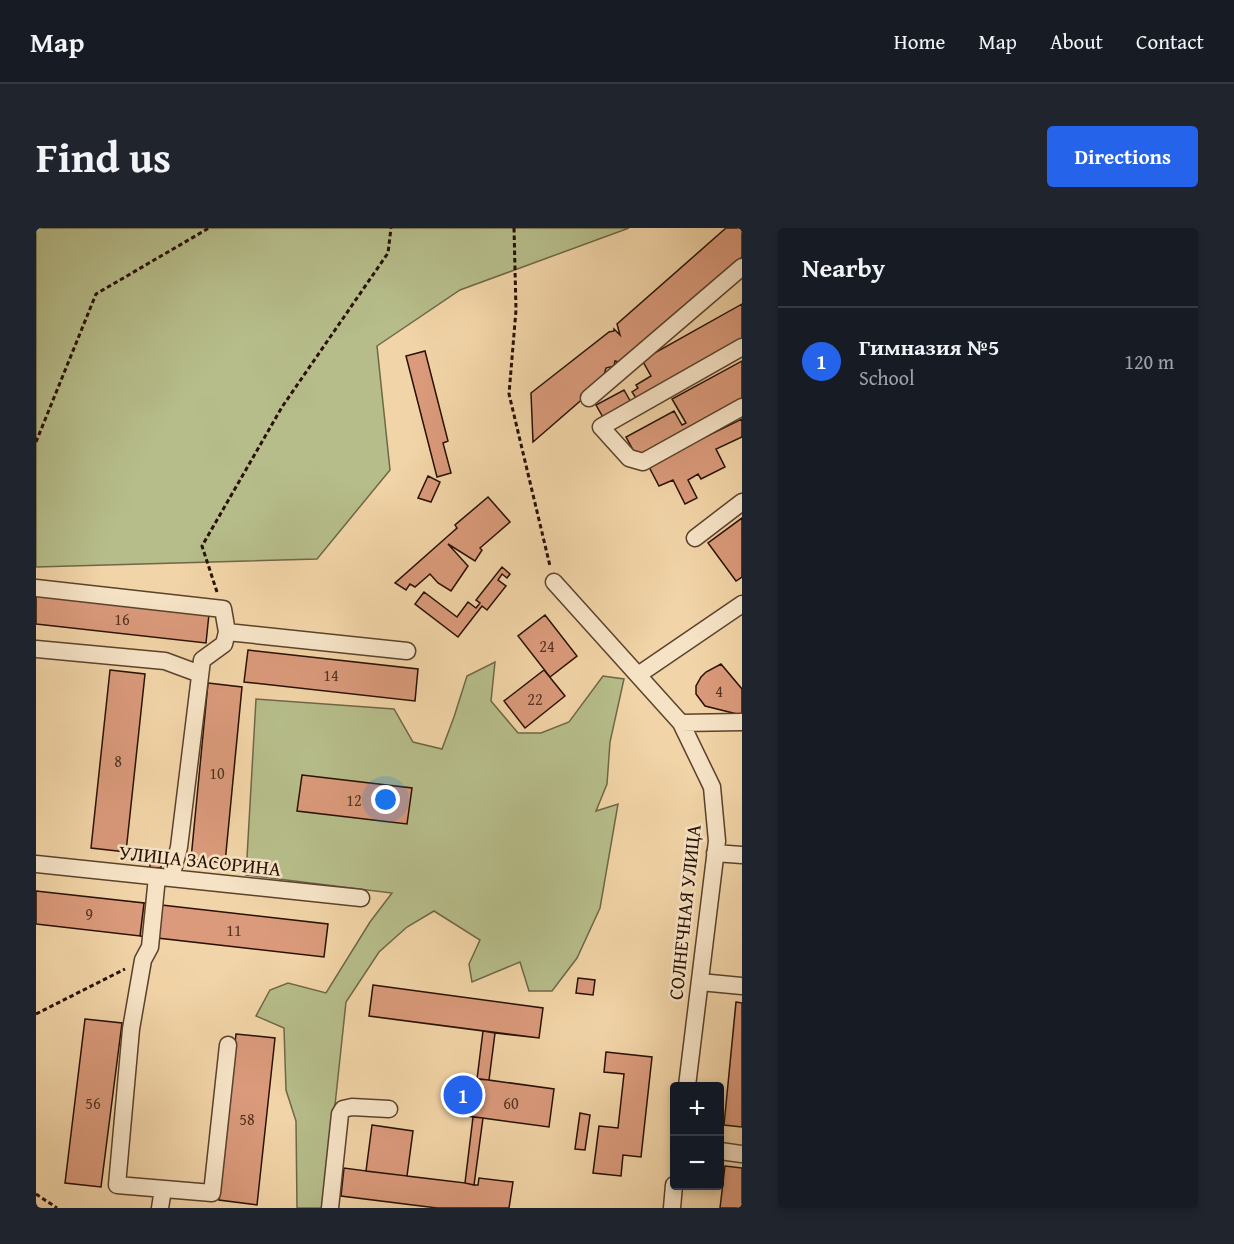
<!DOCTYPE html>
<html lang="en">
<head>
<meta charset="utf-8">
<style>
	:root { --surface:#171b24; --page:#20242c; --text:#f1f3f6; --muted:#9ea1a6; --line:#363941; --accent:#2563eb }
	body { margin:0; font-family:"Gentium Book Plus",serif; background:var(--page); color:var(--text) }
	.controls { position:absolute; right:18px; bottom:18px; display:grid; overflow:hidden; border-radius:6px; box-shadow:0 3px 9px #0003 }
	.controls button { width:54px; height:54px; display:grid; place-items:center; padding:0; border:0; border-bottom:2px solid var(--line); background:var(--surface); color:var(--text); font:30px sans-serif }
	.you { position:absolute; left:350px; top:572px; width:21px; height:21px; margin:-15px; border:4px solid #fff; border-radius:50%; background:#1a73e8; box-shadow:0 0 0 9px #1a73e833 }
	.badge { display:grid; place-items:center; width:39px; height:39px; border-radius:50%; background:var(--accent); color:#fff; font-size:20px; font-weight:700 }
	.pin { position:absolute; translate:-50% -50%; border:3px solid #fff; box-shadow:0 2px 6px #0006 }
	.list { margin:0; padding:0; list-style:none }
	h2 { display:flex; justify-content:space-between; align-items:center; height:78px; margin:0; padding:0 24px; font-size:26px }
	h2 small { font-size:20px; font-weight:400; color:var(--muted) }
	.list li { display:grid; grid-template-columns:39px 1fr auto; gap:18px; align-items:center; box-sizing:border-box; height:108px; padding:0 24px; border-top:2px solid var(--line) }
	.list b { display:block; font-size:22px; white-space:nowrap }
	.list p { margin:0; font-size:20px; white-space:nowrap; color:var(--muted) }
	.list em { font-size:20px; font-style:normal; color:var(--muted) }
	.map { position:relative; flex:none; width:706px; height:980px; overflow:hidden; border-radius:6px }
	header { display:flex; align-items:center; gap:36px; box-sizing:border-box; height:84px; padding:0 30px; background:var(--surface); border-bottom:2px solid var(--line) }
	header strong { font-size:28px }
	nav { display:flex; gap:33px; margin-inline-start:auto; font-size:21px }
	.intro { display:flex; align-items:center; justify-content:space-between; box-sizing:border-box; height:144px; padding:0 36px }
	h1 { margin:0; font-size:42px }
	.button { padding:15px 27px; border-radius:6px; background:var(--accent); color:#fff; font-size:21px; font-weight:700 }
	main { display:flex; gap:36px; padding:0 36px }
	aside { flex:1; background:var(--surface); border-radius:6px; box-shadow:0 3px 9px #0003 }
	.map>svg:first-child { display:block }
	.green { fill:#b6bd8a; stroke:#6f6746; stroke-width:1.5 }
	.building { fill:#da9a7b; stroke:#281103; stroke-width:1.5 }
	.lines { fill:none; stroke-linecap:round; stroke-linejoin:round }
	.minor-casing { stroke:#5a422c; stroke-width:19 }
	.path { stroke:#281103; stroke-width:3; stroke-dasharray:4.5 3; stroke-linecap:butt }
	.minor { stroke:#f6e3c6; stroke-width:16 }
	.labels { text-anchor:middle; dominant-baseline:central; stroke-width:5; stroke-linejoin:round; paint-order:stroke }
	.number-label { font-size:16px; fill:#543321 }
	.street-label { font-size:20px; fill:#281103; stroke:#f6e3c6 }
</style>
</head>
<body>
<header>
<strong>Map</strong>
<nav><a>Home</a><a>Map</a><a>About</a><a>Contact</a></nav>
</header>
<div class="intro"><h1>Find us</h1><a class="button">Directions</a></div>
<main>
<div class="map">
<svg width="706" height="980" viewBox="0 0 706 980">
	<rect width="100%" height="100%" fill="#f1d4a7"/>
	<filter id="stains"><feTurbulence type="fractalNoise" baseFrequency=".00333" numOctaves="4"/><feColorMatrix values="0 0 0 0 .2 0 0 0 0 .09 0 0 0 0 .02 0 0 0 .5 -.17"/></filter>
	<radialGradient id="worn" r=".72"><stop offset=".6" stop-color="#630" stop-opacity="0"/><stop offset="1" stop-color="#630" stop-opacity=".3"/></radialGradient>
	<path class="green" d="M0,0H593L424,62L341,118L354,242L281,331L0,339Z
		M459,434L455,473L482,505H505L533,494L567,448L588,451L574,514L571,556L560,583L582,576L564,680L541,730L516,763H493L484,734L436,754L433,736L444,712L398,683L371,699L343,724L310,774L288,980H261L260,893L250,862L248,800L220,788L234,762L252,755L290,765L334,694L356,665L210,647L220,471L358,481L377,514L406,521L418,489L431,448Z"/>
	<path class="building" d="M690,0H706V29L586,135L579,133L578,138L570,140L566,154L497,214L495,165L573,104L578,103V101L584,107L581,96Z
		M706,76V114L602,173L596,164L602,160L600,157L615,148L606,132Z
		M389,123L412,213L407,215L415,245L401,249L370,128Z
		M706,133V174L602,231L590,209L638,183L646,197L650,195L636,171Z
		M588,162L596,176L568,191L560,177Z
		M706,191V209L680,221L689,239L665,251L662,246L652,252L661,270L649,276L637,252L623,258L612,237Z
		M392,248L404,254L395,274L382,270Z
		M452,269L474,294L444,320L446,322L439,333L412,316L432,338L415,363L402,355L394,346L379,359L374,356L370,362L359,355L412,308L421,300L419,297Z
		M706,290V349L700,353L672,315Z
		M466,339L474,346L471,350L466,346L462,352L470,358L451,382L446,378L422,409L379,376L388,364L421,389L432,374L440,380L444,375L440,372Z
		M0,366L173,386L170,415L0,396Z
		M509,387L541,428L514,449L482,408Z
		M212,422L382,441L379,473L208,454Z
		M685,436L706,461V486H701L669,478L660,466V458L665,449L670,444Z
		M74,442L109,446L90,624L55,620Z
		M508,442L529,468L489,500L468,473Z
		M172,455L206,459L189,635L155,631Z
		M266,547L376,560L371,596L261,583Z
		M114,623L125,624V640H114Z
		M0,663L108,675L104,708L0,696Z
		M108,675L292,696L288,729L104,708Z
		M542,750L559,752L557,767L540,765Z
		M337,757L507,780L503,810L333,788Z
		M337,757L507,780L503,810L459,805L453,852L518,861L513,899L447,890L438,957H442L443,950L477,954L473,980H401L305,968L308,940L330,943L336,897L377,903L371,948L429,955L437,889L432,888L437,850L441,851L447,803L333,788Z
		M700,774L706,775V899L688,897Z
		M49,791L86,795L65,959L29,955Z
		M447,803L459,805L453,852L441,851Z
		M200,806L239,810L221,977L183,972Z
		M570,824L616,829L605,929L587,927L585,948L557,945L563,898L582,900L588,846L568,844Z
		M437,850L518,861L513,899L432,888Z
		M544,885L554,887L549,922L539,921Z
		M437,889L447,890L438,957L429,955Z
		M336,897L377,903L371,948L330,943Z
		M689,938L706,940V980H684Z"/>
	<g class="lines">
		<g class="minor-casing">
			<path id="minor" d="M706,119L565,199L593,230L607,234L706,179
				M553,170L706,39
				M659,310L706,274
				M518,354L645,495L676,559L681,613L651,858
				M0,360L187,381L191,404L371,423
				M0,421L129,433L164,446
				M602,447L706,376
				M645,495L706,494
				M679,625L706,627
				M0,636L325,670
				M121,649L114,719L107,732L95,801L81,957L176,965L192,817
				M135,650L143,619L166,432L188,416L191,404
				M664,754L706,758
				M684,923L706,926
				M124,980L127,961
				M294,980L304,886L307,881L316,879L353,881
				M636,980L638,957"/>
		</g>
		<path class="path" d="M478,0L480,82L473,166L514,338
			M0,214L60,66L173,0
			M181,364L166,318L246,179L352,25L355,0
			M0,786L89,741
			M0,966L21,980"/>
		<use href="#minor" class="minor"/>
	</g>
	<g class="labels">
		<g class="number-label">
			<text x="86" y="391">16</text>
			<text x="511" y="418">24</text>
			<text x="295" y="447">14</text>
			<text x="683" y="463">4</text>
			<text x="499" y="471">22</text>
			<text x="82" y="533">8</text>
			<text x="181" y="545">10</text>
			<text x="318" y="572">12</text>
			<text x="53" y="686">9</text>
			<text x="198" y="702">11</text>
			<text x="57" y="875">56</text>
			<text x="475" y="875">60</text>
			<text x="211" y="891">58</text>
		</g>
		<g class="street-label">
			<text transform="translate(164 632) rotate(6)">УЛИЦА ЗАСОРИНА</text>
			<text transform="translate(648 684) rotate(-84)">СОЛНЕЧНАЯ УЛИЦА</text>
		</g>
	</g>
	<rect width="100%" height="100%" filter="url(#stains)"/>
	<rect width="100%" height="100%" fill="url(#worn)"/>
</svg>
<div class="controls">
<button>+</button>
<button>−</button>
</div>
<div class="you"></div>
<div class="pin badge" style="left:427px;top:867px">1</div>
</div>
<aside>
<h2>Nearby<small></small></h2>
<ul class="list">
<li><span class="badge">1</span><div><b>Гимназия №5</b><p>School</p></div><em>120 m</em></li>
</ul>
</aside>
</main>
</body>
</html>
